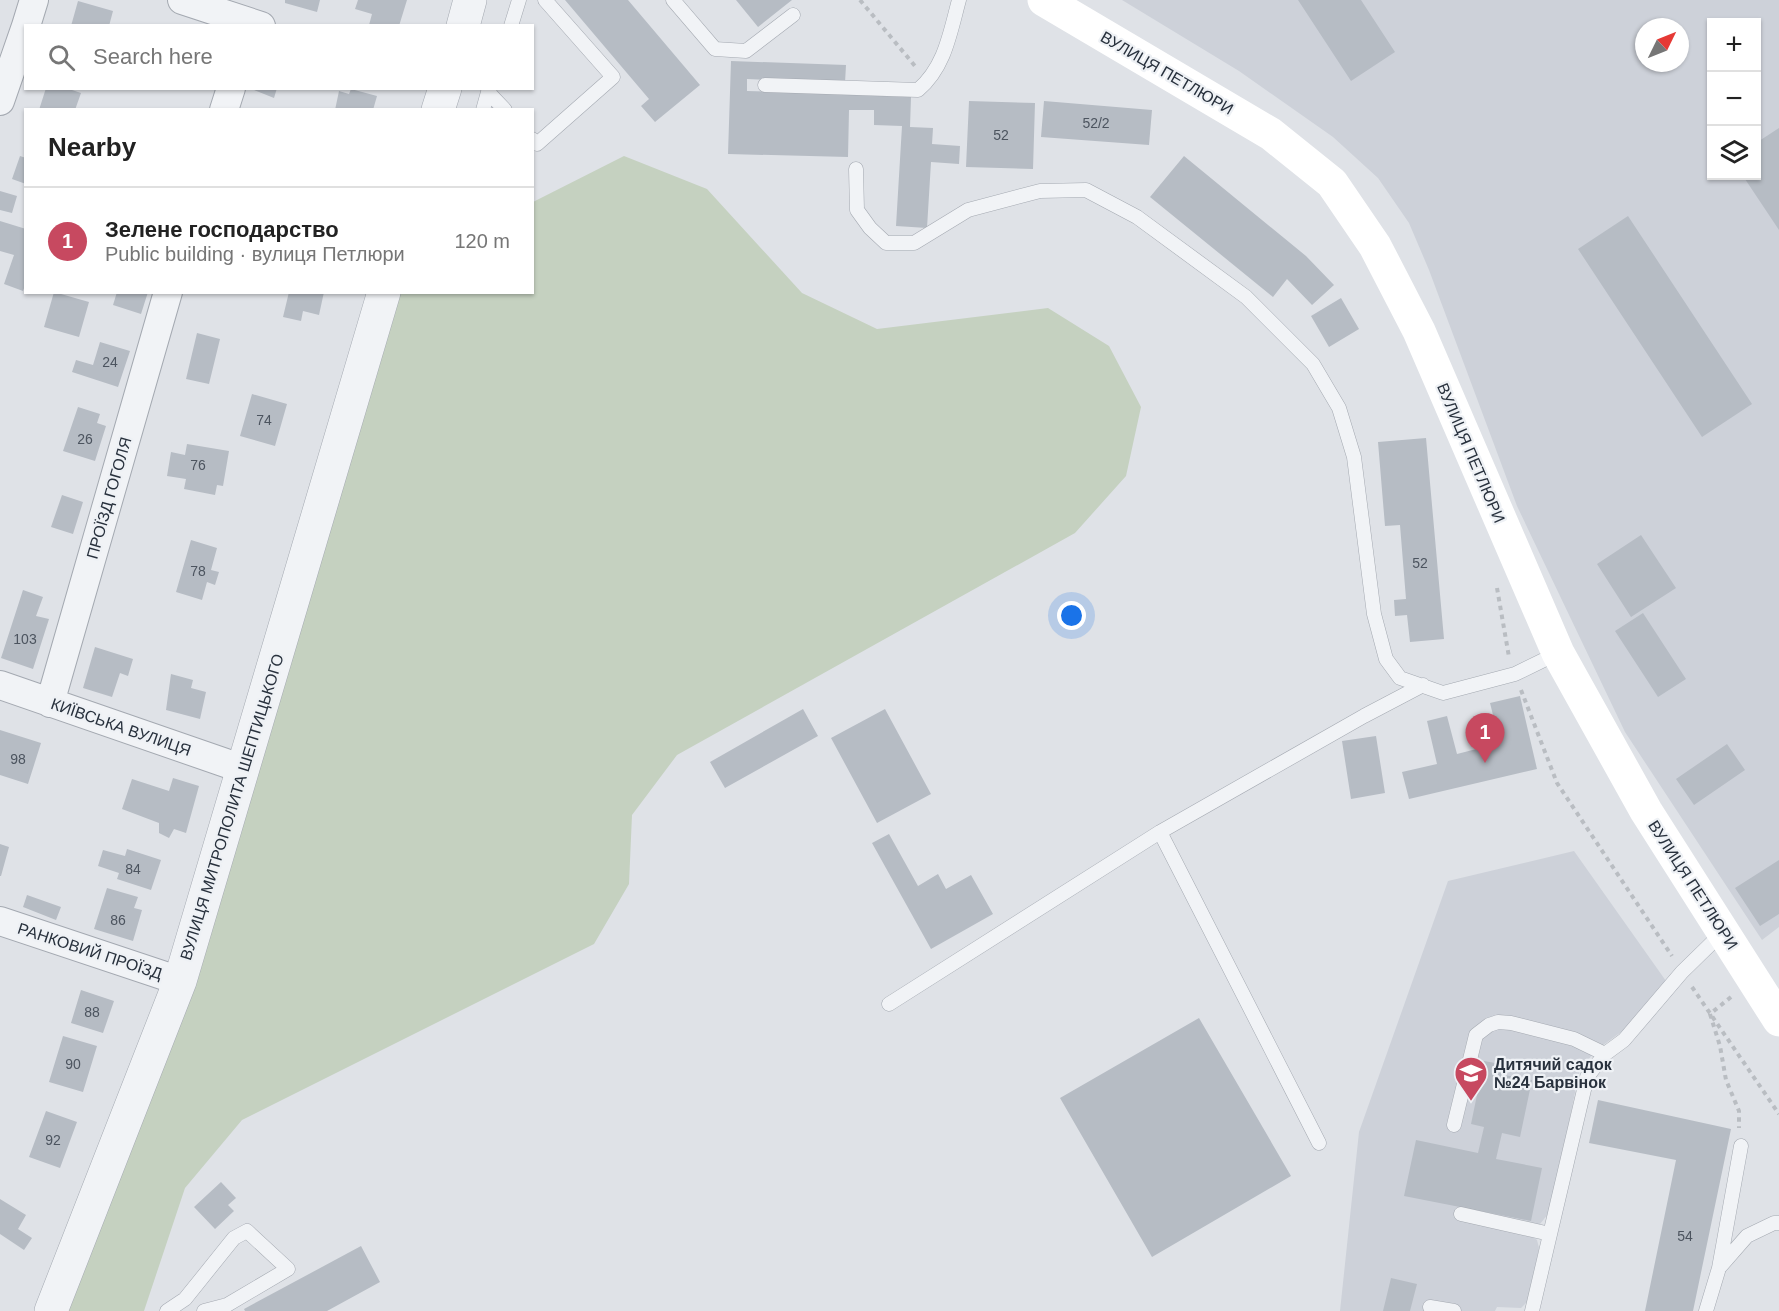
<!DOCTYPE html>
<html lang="en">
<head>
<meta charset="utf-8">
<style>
	:root { --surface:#fff; --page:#f2f2f2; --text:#222; --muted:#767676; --line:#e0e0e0; --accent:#c74960 }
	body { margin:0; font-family:Helvetica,sans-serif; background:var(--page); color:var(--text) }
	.controls { position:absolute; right:18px; top:18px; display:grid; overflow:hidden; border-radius:0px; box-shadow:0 2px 4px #0004 }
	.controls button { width:54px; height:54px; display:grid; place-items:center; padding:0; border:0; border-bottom:2px solid var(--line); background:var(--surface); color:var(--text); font:30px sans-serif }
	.compass { position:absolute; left:1635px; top:18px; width:54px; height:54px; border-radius:50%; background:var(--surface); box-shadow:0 2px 4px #0004; rotate:47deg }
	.you { position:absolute; left:1072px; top:616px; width:21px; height:21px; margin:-15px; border:4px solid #fff; border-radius:50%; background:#1a73e8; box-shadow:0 0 0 9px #1a73e833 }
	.badge { display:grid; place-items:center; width:39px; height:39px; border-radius:50%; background:var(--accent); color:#fff; font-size:20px; font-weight:700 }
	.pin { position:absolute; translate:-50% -50px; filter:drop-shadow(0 2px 3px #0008) }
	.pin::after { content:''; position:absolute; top:32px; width:21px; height:18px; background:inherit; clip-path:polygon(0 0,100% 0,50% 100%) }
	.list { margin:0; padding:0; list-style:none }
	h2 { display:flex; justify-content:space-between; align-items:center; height:78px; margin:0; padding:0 24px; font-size:26px }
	h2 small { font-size:20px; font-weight:400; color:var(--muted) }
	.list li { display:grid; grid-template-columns:39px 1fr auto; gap:18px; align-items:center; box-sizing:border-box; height:108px; padding:0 24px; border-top:2px solid var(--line) }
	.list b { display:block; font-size:22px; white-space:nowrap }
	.list p { margin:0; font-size:20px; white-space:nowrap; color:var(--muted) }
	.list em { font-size:20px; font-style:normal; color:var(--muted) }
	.icon { flex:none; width:33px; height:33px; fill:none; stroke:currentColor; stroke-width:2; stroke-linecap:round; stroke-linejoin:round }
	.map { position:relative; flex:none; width:1779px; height:1311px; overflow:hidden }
	.search { position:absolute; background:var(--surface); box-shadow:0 2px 4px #0004; left:24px; top:24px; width:510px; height:66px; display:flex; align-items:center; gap:15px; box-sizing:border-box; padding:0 21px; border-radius:0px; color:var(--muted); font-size:22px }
	.panel { position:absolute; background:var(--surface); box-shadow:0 2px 4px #0004; left:24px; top:108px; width:510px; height:186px; border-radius:0px }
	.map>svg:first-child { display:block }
	.built { fill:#cdd1d9; fill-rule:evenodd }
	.green { fill:#c5d1c0 }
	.building { fill:#b6bcc4 }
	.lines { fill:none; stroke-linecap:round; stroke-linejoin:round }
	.service-casing { stroke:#a4a9b1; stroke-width:15 }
	.minor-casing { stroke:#a4a9b1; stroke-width:30 }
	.tertiary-casing { stroke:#a4a9b1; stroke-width:34 }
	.path { stroke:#b9bdc2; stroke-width:4; stroke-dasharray:4.5 4.5; stroke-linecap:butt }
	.service { stroke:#f1f3f6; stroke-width:14 }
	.minor { stroke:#f1f3f6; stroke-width:28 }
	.tertiary { stroke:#f1f3f6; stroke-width:33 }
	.secondary { stroke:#fff; stroke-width:33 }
	.labels { text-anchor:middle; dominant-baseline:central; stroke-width:4.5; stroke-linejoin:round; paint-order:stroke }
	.number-label { font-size:14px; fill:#4c545f }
	.street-label { font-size:16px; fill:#28313d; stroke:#eef1f5 }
	.poi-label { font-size:16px; font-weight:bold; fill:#28313d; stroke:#eef1f5; text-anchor:start }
</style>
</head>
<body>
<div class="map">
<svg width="1779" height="1311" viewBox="0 0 1779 1311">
	<rect width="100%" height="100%" fill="#dfe2e7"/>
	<path class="built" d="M1122,0H1779V927L1762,940L1625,732L1517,506L1429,270L1409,223L1378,178L1333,137L1239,71ZM1712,22H1756V176H1712ZM1644,27H1680V63H1644Z
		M1574,851L1666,981L1628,1027L1595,1051L1579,1072L1552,1209L1540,1224L1533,1226L1531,1236L1537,1240L1539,1248L1529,1300L1521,1308L1497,1307L1495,1311H1340L1359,1132L1448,881Z"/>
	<path class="green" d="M624,156L707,189L802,293L877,329L1048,308L1109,346L1141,407L1126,476L1075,533L677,755L632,815L629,884L594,944L242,1120L185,1188L144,1311H66L398,293L532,292L533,202Z"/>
	<path class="building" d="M285,0H320L317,12L285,3Z
		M358,0H407L399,26L369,25L372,14L355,9Z
		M565,0H628L700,85L655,122L641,106L649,99Z
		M736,0H792L758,27Z
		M1298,0H1361L1395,52L1351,81Z
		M78,1L113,11L109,26H71Z
		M731,61L846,65L845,83L747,79V91L911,97L910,127L933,128L932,144L960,146L959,164L931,162L927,228L896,226L902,126L874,125V110H849L848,157L728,154Z
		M46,88H66L81,93L75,110H39Z
		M249,88H277L274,98Z
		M351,89L377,96L373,110H335L339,91L349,94Z
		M969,101L1035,103L1033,169L966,167Z
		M1044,101L1152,110L1149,145L1041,137Z
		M1779,128V230L1743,176H1756V143Z
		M20,156L26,158V184L12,179Z
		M1184,156L1306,256L1334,285L1312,305L1287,279L1273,297L1150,197Z
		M0,191L17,196L12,213L0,210Z
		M1628,216L1752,404L1702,437L1578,249Z
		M0,221L26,229V283L23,291L4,284L14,255L0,251Z
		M54,292L89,302L79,337L44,327Z
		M117,292H148L141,314L113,305Z
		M289,292H324L319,315L303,311L301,321L283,317Z
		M1341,298L1359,329L1329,347L1311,316Z
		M197,333L220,339L209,384L186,379Z
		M100,342L130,351L118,387L72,372L76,360L93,365Z
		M252,394L287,404L275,446L240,436Z
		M78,407L100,414L97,423L106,426L95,461L63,451Z
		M1426,438L1444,639L1410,642L1407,615L1395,616L1394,600L1406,599L1400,525L1385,526L1378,442Z
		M187,444L229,451L223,486L217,485L215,495L184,489L186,479L167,476L171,452L185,455Z
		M62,495L83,502L73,534L51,527Z
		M1641,535L1676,588L1631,617L1597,564Z
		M191,540L217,548L211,570L219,572L215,585L207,582L202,600L176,592Z
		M23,590L43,597L36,616L49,619L33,669L1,658Z
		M1643,613L1686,679L1658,697L1615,631Z
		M95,647L133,659L128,676L120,673L112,697L83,688Z
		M171,674L193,680L191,688L206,692L200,719L166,710Z
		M1520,696L1537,769L1409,799L1402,772L1437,764L1427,721L1447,716L1457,754L1500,743L1490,703Z
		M803,709L818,736L725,788L710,762Z
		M885,709L931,794L877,823L831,738Z
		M0,730L41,743L28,784L0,775Z
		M1376,736L1385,793L1351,799L1342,741Z
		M1727,744L1745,770L1694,805L1676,779Z
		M173,778L199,786L186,833L174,829L169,838L159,833V823L122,809L132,779L169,791Z
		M889,834L918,886L938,874L946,889L971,875L993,914L931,949L872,843Z
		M0,844L9,847L1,876H0Z
		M127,849L161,860L151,890L117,879L119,873L98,866L103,850L125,856Z
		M1779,860V914L1760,926L1735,888Z
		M107,888L138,897L134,908L142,910L133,941L94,929Z
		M27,895L61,907L56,920L23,907Z
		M81,990L114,1001L103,1033L71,1023Z
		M1199,1018L1291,1176L1152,1257L1060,1098Z
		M63,1036L97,1046L83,1092L49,1082Z
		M1484,1061L1506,1065L1504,1075L1532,1080L1520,1137L1502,1133L1496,1159L1542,1168L1531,1221L1404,1196L1416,1140L1478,1153L1484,1127L1471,1124Z
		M1598,1100L1731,1129L1693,1311H1645L1676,1160L1589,1143Z
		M46,1111L77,1122L60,1168L29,1157Z
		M221,1182L236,1198L228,1205L234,1211L215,1229L194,1207Z
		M0,1199L26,1215L18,1229L32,1238L24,1250L0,1234Z
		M361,1246L380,1282L327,1311H245L244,1309Z
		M1391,1278L1417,1284L1410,1311H1383Z"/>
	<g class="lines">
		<g class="service-casing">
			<path id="service" d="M673,0L715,49L746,51L793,15
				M511,26L519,0
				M765,85L918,90C945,67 950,33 959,0
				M490,88L488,92L505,110
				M483,110L488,92
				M532,139L537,144L613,77L545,0
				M856,169L857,210L870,228L886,243H914L968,210L1040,191L1086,190L1137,217L1246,297L1313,364L1339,408L1354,457L1374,614L1386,659L1400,678L1443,693L1515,674L1558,653
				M1160,832L1319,1143
				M889,1004L1160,832L1364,716L1423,685
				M1454,1125L1476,1035L1489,1025L1498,1022L1511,1023L1574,1039L1605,1054
				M1461,1214L1550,1234
				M1719,1268L1741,1146
				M1430,1307L1454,1311
				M167,1311L185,1299L234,1238L247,1231L288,1269L227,1305L204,1311
				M1532,1311L1587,1077L1605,1054L1624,1040L1682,972L1723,932
				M1706,1311L1719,1268L1747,1236L1774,1223H1779"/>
		</g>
		<g class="minor-casing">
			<path id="minor" d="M182,0L261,26
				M26,26L34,0
				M0,101L26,26
				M224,110L231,88
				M0,685L243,769
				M50,703L168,292
				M0,921L180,981"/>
		</g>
		<g class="tertiary-casing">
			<path id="tertiary" d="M463,26L470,0
				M438,110L445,88
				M51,1311L180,981L384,292"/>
		</g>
		<path class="path" d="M860,0L915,66
			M1497,588L1509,657
			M1521,690L1557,783L1672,956
			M1692,987L1779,1114
			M1731,997L1710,1014L1720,1046L1726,1080L1739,1111V1128"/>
		<use href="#service" class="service"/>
		<use href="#minor" class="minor"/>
		<use href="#tertiary" class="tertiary"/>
		<path class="secondary" d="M1044,0L1271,134L1332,183L1375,246L1419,331L1558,653L1646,811L1779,1020"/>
	</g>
	<defs>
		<g id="school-pin" transform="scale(1.725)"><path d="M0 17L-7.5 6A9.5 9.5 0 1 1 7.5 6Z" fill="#c74960" stroke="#eef1f5"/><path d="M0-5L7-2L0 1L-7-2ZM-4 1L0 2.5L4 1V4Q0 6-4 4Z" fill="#fff"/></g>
	</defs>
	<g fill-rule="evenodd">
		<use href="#school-pin" x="1471" y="1073"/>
	</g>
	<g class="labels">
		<g class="number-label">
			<text x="1096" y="123">52/2</text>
			<text x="1001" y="135">52</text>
			<text x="110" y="362">24</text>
			<text x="264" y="420">74</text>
			<text x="85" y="439">26</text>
			<text x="198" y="465">76</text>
			<text x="1420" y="563">52</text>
			<text x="198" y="571">78</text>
			<text x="25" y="639">103</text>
			<text x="18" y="759">98</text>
			<text x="133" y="869">84</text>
			<text x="118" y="920">86</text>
			<text x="92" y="1012">88</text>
			<text x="73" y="1064">90</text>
			<text x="53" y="1140">92</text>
			<text x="1685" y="1236">54</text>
		</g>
		<g class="street-label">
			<text transform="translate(1167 73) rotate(30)">ВУЛИЦЯ ПЕТЛЮРИ</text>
			<text transform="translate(1471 453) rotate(67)">ВУЛИЦЯ ПЕТЛЮРИ</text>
			<text transform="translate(109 498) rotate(-74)">ПРОЇЗД ГОГОЛЯ</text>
			<text transform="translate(121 727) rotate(19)">КИЇВСЬКА ВУЛИЦЯ</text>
			<text transform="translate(232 807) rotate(-73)">ВУЛИЦЯ МИТРОПОЛИТА ШЕПТИЦЬКОГО</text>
			<text transform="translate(1693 885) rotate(57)">ВУЛИЦЯ ПЕТЛЮРИ</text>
			<text transform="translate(90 951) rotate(18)">РАНКОВИЙ ПРОЇЗД</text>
		</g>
		<g class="poi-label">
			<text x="1494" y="1064">Дитячий садок<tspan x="1494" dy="18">№24 Барвінок</tspan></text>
		</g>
	</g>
</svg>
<div class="controls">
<button>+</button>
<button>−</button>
<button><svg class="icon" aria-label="layers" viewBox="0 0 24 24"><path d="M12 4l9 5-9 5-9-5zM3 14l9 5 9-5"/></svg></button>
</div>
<svg class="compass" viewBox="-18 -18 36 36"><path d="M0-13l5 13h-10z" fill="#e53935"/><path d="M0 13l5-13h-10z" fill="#767676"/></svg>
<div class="you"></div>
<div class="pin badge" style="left:1485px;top:763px">1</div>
<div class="search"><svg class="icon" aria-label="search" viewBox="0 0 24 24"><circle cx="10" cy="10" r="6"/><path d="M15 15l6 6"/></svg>Search here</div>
<section class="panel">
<h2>Nearby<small></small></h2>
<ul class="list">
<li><span class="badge">1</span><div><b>Зелене господарство</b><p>Public building · вулиця Петлюри</p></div><em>120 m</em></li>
</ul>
</section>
</div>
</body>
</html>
